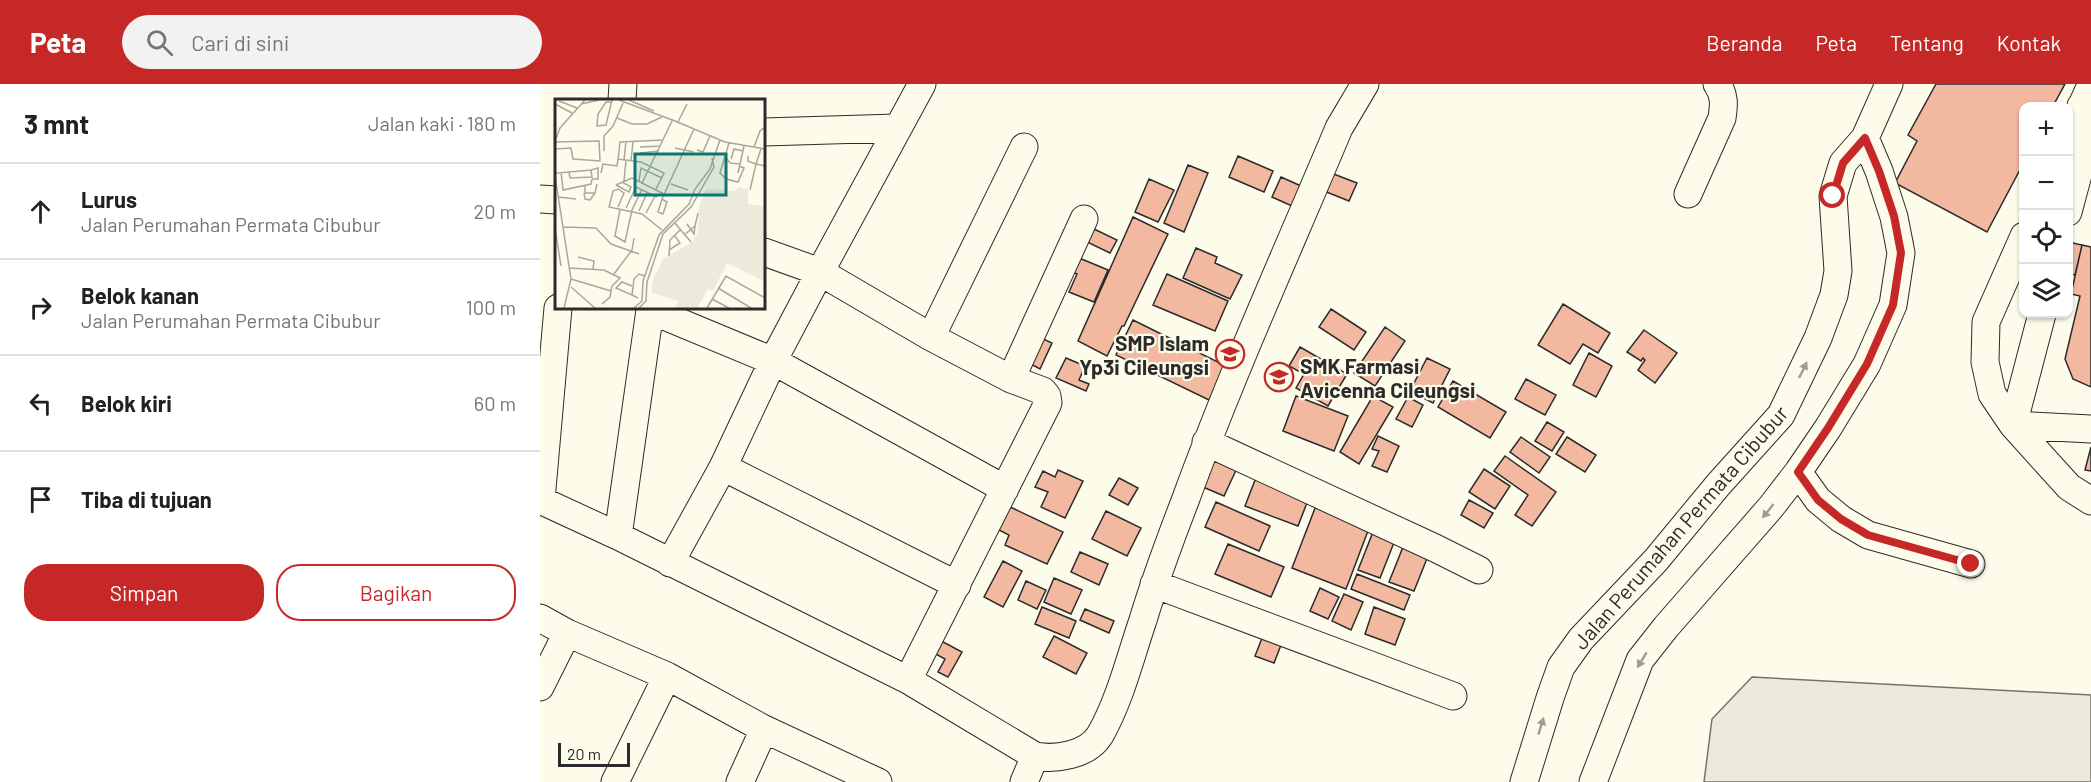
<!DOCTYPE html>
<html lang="id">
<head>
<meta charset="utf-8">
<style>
	:root { --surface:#fff; --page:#f2f2f2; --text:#202124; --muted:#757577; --line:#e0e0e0; --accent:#c62828 }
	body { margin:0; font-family:Barlow,sans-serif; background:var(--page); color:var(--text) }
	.controls { position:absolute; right:18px; top:18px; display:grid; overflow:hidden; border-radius:12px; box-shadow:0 2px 4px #0004 }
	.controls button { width:54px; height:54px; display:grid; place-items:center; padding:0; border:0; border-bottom:2px solid var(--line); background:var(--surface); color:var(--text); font:30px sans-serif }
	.scale { position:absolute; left:18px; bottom:15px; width:72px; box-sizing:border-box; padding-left:6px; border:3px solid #2b2b2b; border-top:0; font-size:16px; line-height:21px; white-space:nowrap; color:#2b2b2b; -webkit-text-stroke:4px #fdfbea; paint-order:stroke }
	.stop { position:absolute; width:18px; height:18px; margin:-14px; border:4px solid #c62828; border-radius:50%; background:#fff }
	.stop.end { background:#c62828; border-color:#fff; box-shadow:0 2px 6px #0008 }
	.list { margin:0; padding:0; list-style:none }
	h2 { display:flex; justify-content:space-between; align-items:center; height:78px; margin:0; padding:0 24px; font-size:26px }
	h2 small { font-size:20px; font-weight:400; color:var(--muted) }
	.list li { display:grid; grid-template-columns:39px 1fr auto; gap:18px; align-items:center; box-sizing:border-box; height:96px; padding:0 24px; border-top:2px solid var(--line) }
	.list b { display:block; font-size:22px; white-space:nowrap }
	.list p { margin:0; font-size:20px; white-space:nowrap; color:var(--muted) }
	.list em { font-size:20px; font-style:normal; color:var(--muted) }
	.actions { display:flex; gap:12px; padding:18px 24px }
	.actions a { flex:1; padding:14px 0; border:2px solid var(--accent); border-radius:24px; text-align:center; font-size:21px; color:var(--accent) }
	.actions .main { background:var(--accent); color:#fff }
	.icon { flex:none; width:33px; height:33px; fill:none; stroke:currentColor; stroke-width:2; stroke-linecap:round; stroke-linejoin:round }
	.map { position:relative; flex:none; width:1551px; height:698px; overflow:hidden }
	header { display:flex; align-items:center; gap:36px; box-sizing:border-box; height:84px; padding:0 30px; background:var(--accent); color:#fff }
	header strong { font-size:28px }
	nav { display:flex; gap:33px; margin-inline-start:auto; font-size:21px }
	.search { width:420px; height:54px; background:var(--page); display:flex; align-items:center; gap:15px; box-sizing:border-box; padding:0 21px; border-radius:33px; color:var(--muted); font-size:22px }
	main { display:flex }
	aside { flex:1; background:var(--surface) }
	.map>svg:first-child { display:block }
	.green { fill:#ecebdb; stroke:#74746e; stroke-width:1.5 }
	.building { fill:#f2b8a0; stroke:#2b2b2b; stroke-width:1.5 }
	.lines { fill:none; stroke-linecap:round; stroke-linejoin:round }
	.minor-casing { stroke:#2b2b2b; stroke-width:29 }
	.minor { stroke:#fdfbea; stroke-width:27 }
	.oneway { fill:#9e9d94 }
	.route { stroke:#c62828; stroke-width:8 }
	.labels { text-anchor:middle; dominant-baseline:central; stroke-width:4.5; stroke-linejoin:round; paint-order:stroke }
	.poi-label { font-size:21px; font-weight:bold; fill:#2b2b2b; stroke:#fdfbea; text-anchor:end }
	.street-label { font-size:21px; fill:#2b2b2b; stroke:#fdfbea }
	.inset-road { fill:none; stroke:#a9a89e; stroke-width:1.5 }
	.view { fill:#0f766e; fill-opacity:0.15; stroke:#0f766e; stroke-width:3 }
	.inset-edge { fill:none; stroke:#2b2b2b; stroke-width:3 }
</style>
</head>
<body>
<header>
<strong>Peta</strong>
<div class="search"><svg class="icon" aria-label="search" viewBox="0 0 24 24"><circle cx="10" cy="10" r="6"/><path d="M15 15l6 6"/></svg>Cari di sini</div>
<nav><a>Beranda</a><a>Peta</a><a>Tentang</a><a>Kontak</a></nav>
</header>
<main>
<aside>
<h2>3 mnt<small>Jalan kaki · 180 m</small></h2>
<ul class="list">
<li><svg class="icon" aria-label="ahead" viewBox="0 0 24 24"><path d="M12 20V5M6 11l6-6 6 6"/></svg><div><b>Lurus</b><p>Jalan Perumahan Permata Cibubur</p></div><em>20 m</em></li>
<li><svg class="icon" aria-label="right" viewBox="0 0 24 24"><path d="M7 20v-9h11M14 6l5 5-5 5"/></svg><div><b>Belok kanan</b><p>Jalan Perumahan Permata Cibubur</p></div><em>100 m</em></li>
<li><svg class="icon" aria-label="left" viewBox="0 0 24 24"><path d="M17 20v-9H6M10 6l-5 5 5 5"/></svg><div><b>Belok kiri</b></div><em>60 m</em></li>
<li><svg class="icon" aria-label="arrive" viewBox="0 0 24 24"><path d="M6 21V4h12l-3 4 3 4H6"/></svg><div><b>Tiba di tujuan</b></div></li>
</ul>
<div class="actions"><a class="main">Simpan</a><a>Bagikan</a></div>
</aside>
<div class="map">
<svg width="1551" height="698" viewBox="0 0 1551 698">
	<rect width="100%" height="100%" fill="#fdfbea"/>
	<path class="green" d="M1212,593L1551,611V698H1164L1172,635Z"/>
	<path class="building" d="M1396,0H1525L1513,22H1484V78L1447,148L1355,99L1377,57L1368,51Z
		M698,72L733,87L724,108L689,93Z
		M648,81L668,89L644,148L624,139Z
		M791,89L817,99L809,117L784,107Z
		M741,93L761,102L752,122L732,113Z
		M609,95L634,106L618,138L595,128Z
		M593,133L628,150L584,242H582L567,272L538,257Z
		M552,144L577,156L570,169L545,157Z
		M1528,158L1542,161L1535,191L1528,190Z
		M1542,161L1551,163V303L1533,295L1525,275L1540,212L1531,210Z
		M656,164L677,173L675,179L702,191L690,215L643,194Z
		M532,171L568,186L554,218L529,208L537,190L526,185Z
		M627,190L688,217L675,247L613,221Z
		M1023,220L1070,249L1058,269L1043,260L1030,280L998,261Z
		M791,225L826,248L814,266L779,243Z
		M593,236L686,282L669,316L576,271Z
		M845,243L865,257L835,302L814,289Z
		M1104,246L1137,269L1115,299L1098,286L1105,276L1103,274L1101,277L1087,268Z
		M497,252L512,259L500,285L485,277Z
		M760,263L807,290L788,322L756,304L764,290L749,282Z
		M1049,269L1072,282L1056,313L1033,301Z
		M526,274L545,282L539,296L549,300L546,307L516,294Z
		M887,274L910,285L893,319L870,307Z
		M986,295L1016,311L1005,331L975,315Z
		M913,297L966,328L950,354L898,323Z
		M756,312L808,332L794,367L743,347Z
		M833,312L853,323L819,380L800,368Z
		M868,313L883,321L872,343L856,335Z
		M1007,338L1024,348L1012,367L995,357Z
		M838,352L859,362L847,388L832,382L839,367L832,365Z
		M981,353L1010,373L999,389L970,368Z
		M1027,353L1056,371L1045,388L1016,370Z
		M1551,363V387L1545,386Z
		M965,372L1016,408L992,442L975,431L988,411L954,387Z
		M676,373L698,382L684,412L663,403Z
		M944,385L970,402L955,425L929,408Z
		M518,386L543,397L525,434L501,423L508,408L495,403L503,387L515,393Z
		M717,391L770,411L758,442L705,422Z
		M579,394L598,404L588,421L569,411Z
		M929,416L953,429L944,444L921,431Z
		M676,418L730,442L719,467L665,443Z
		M777,419L831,439L806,505L752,484Z
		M466,421L523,448L507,480L465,461L469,451L455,444Z
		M566,427L601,444L587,472L552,455Z
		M833,448L855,456L840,494L818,486Z
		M688,460L744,483L731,513L675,490Z
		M863,463L888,472L874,507L849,498Z
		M540,468L568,480L559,501L531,488Z
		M463,477L482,487L463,523L444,513Z
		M817,490L870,511L864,526L811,505Z
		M514,494L542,506L531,530L504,518Z
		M486,497L506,506L497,525L478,516Z
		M780,504L799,513L788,535L770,527Z
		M804,510L823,518L811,546L792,537Z
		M502,523L536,537L529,554L495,540Z
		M834,523L865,535L855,561L825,550Z
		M545,525L574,537L569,549L540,536Z
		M724,549L743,556L734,579L715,572Z
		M392,552L422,568L408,593L398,588L405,575L385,564Z
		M514,552L547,569L536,590L503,573Z"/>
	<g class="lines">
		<g class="minor-casing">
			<path id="minor" d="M82,16L83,0
				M1534,39L1551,1
				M224,48L357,44
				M1148,110L1182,34C1184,22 1185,11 1177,0
				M0,115L16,116
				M1528,128L1544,68L1541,22
				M1484,152L1446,238L1445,278L1452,310L1473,341L1529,403L1551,417
				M224,168L280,188L391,253L471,295L503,307L507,312L508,319L368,596
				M1502,230L1473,341L1551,345
				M391,253L484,63
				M471,295L544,135
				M666,358L895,464L939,486
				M183,383L417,501
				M1258,388L1278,416L1301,435L1328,451L1431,480
				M0,416L78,452L368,596L495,672
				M1,416L18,224
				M78,452L110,226L233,277L465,405
				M130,479L183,383L233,277L280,188L382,0
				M614,500L913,612
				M0,534L27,549
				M0,603L27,549L127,592L224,645L338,698
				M75,698L127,592
				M200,698L224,645
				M484,698L495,672C516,676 548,671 560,651C580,616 590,574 603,536C615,496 630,456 645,417C691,291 747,168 799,44L825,0
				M984,698L1010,614L1021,583L1041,555L1116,476L1178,401L1241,331L1278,254L1294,211L1298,187L1293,112L1303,79L1325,54L1349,0
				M1053,698L1100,576L1126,543L1231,423L1258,388L1288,344L1327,280L1353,221L1361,169L1354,133L1339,87L1325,54"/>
		</g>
		<use href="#minor" class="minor"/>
	</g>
	<defs><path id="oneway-solid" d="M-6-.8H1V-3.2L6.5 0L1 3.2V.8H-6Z" transform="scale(1.5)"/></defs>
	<g class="oneway">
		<use href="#oneway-solid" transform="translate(1263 286) rotate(-64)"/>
		<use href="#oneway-solid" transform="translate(1228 427) rotate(129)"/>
		<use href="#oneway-solid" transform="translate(1102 576) rotate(121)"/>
		<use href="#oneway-solid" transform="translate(1001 642) rotate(-73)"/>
	</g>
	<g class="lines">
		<path class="route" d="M1293,112L1303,79L1325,54L1339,87L1354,132L1361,169L1353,221L1327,280L1288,344L1258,388L1278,416L1301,435L1328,451L1431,480"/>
	</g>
	<defs>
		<g id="school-ring" transform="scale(1.5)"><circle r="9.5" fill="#fdfbea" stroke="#c62828" stroke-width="1.5"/><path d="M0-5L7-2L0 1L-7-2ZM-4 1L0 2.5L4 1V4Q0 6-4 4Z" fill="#c62828"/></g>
	</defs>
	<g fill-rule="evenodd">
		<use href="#school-ring" x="690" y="270"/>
		<use href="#school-ring" x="739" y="293"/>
	</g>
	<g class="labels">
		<g class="poi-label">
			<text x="669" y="258">SMP Islam<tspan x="669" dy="24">Yp3i Cileungsi</tspan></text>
			<text x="760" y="281" text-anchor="start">SMK Farmasi<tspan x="760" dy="24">Avicenna Cileungsi</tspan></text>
		</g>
		<g class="street-label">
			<text transform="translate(1140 443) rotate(-49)">Jalan Perumahan Permata Cibubur</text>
		</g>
	</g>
	<g transform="translate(15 15)">
		<rect width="210" height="210" fill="#fdfbea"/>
		<path d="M183,88L193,90V105L210,107V183L172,164L158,192L153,190L142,209H120L124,202L97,194V183L108,160L137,143L143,134L144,107L151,90L181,92Z" fill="#ecebdb"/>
		<path class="inset-road" d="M64,1L120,22M74,1L99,12M4,2L22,9M57,3H51L43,15L42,27L51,26L57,1M0,5L17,14M26,5L44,1M62,19L77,25H92L107,18M120,22L170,43L210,50M123,23L132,5M0,42L5,29L30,1M0,43L44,42L45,62L18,60L16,49L0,50M174,44L165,74L171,80L183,83L189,69L184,67M85,48L106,47M199,48L205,32L210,28M120,49L139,53M206,50L201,65L210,67M142,51L148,53L155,37M49,52V37L58,27L68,4M85,54L104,52M170,57L175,64L185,65M193,57V62L201,65L195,91M176,60L179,50L188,52M69,61L71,42M76,62L78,43M36,71L43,69V80H37M6,73L8,91L36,85L37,80M0,74H3L36,71L37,78L15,79L14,73M46,74L48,65L62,67L63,60M183,74L189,47M0,77L16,180L9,209M69,82L71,61M84,82L86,69L107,79M87,84L118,20M116,85L133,91M30,86V94H40L42,85M61,86L77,79L109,95M61,86L74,93L76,88L67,83M101,90L109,74L86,63L63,60L65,43L108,41M29,94L30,100L35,101L40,94M3,98L21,100M107,100L112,103L108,115M63,108L69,94L63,90L58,92L54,108L87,115L107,131M71,109L81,88L102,98M65,110L60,137L70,143L77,111L87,90M84,112L92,94M91,114L100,97M108,115L103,113L107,100L139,30M119,123L136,143M132,125L139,135L140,127M8,128L41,129L56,145L84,155M0,129L6,167M129,136L140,127L143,114M114,151L125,144L120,137M114,157L115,141L126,130M23,158L39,162L38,170M14,169L49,171L65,179L57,187L55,198L47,205M59,175L77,151L79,139M16,180L56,192M16,188L40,209M163,189L196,209M77,196L61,189L67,183L77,187M83,199L77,196L79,180L84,175L90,177M157,200L174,209M79,209L87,202L88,182L104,136L134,105L140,90L155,70L165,41M84,209L91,202L92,183L108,135L136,108L159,68L157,59M152,209L171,177L210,199"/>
		<path class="view" d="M80,55H171V96H80Z"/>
		<rect width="210" height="210" class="inset-edge"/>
	</g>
</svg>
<div class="controls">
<button>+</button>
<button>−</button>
<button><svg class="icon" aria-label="locate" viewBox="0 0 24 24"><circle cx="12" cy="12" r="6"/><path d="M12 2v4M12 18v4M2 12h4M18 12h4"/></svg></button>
<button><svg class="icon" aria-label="layers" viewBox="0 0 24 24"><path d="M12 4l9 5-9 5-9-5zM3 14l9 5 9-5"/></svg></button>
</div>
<div class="scale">20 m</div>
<div class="stop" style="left:1293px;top:112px"></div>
<div class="stop end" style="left:1431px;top:480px"></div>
</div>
</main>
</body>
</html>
